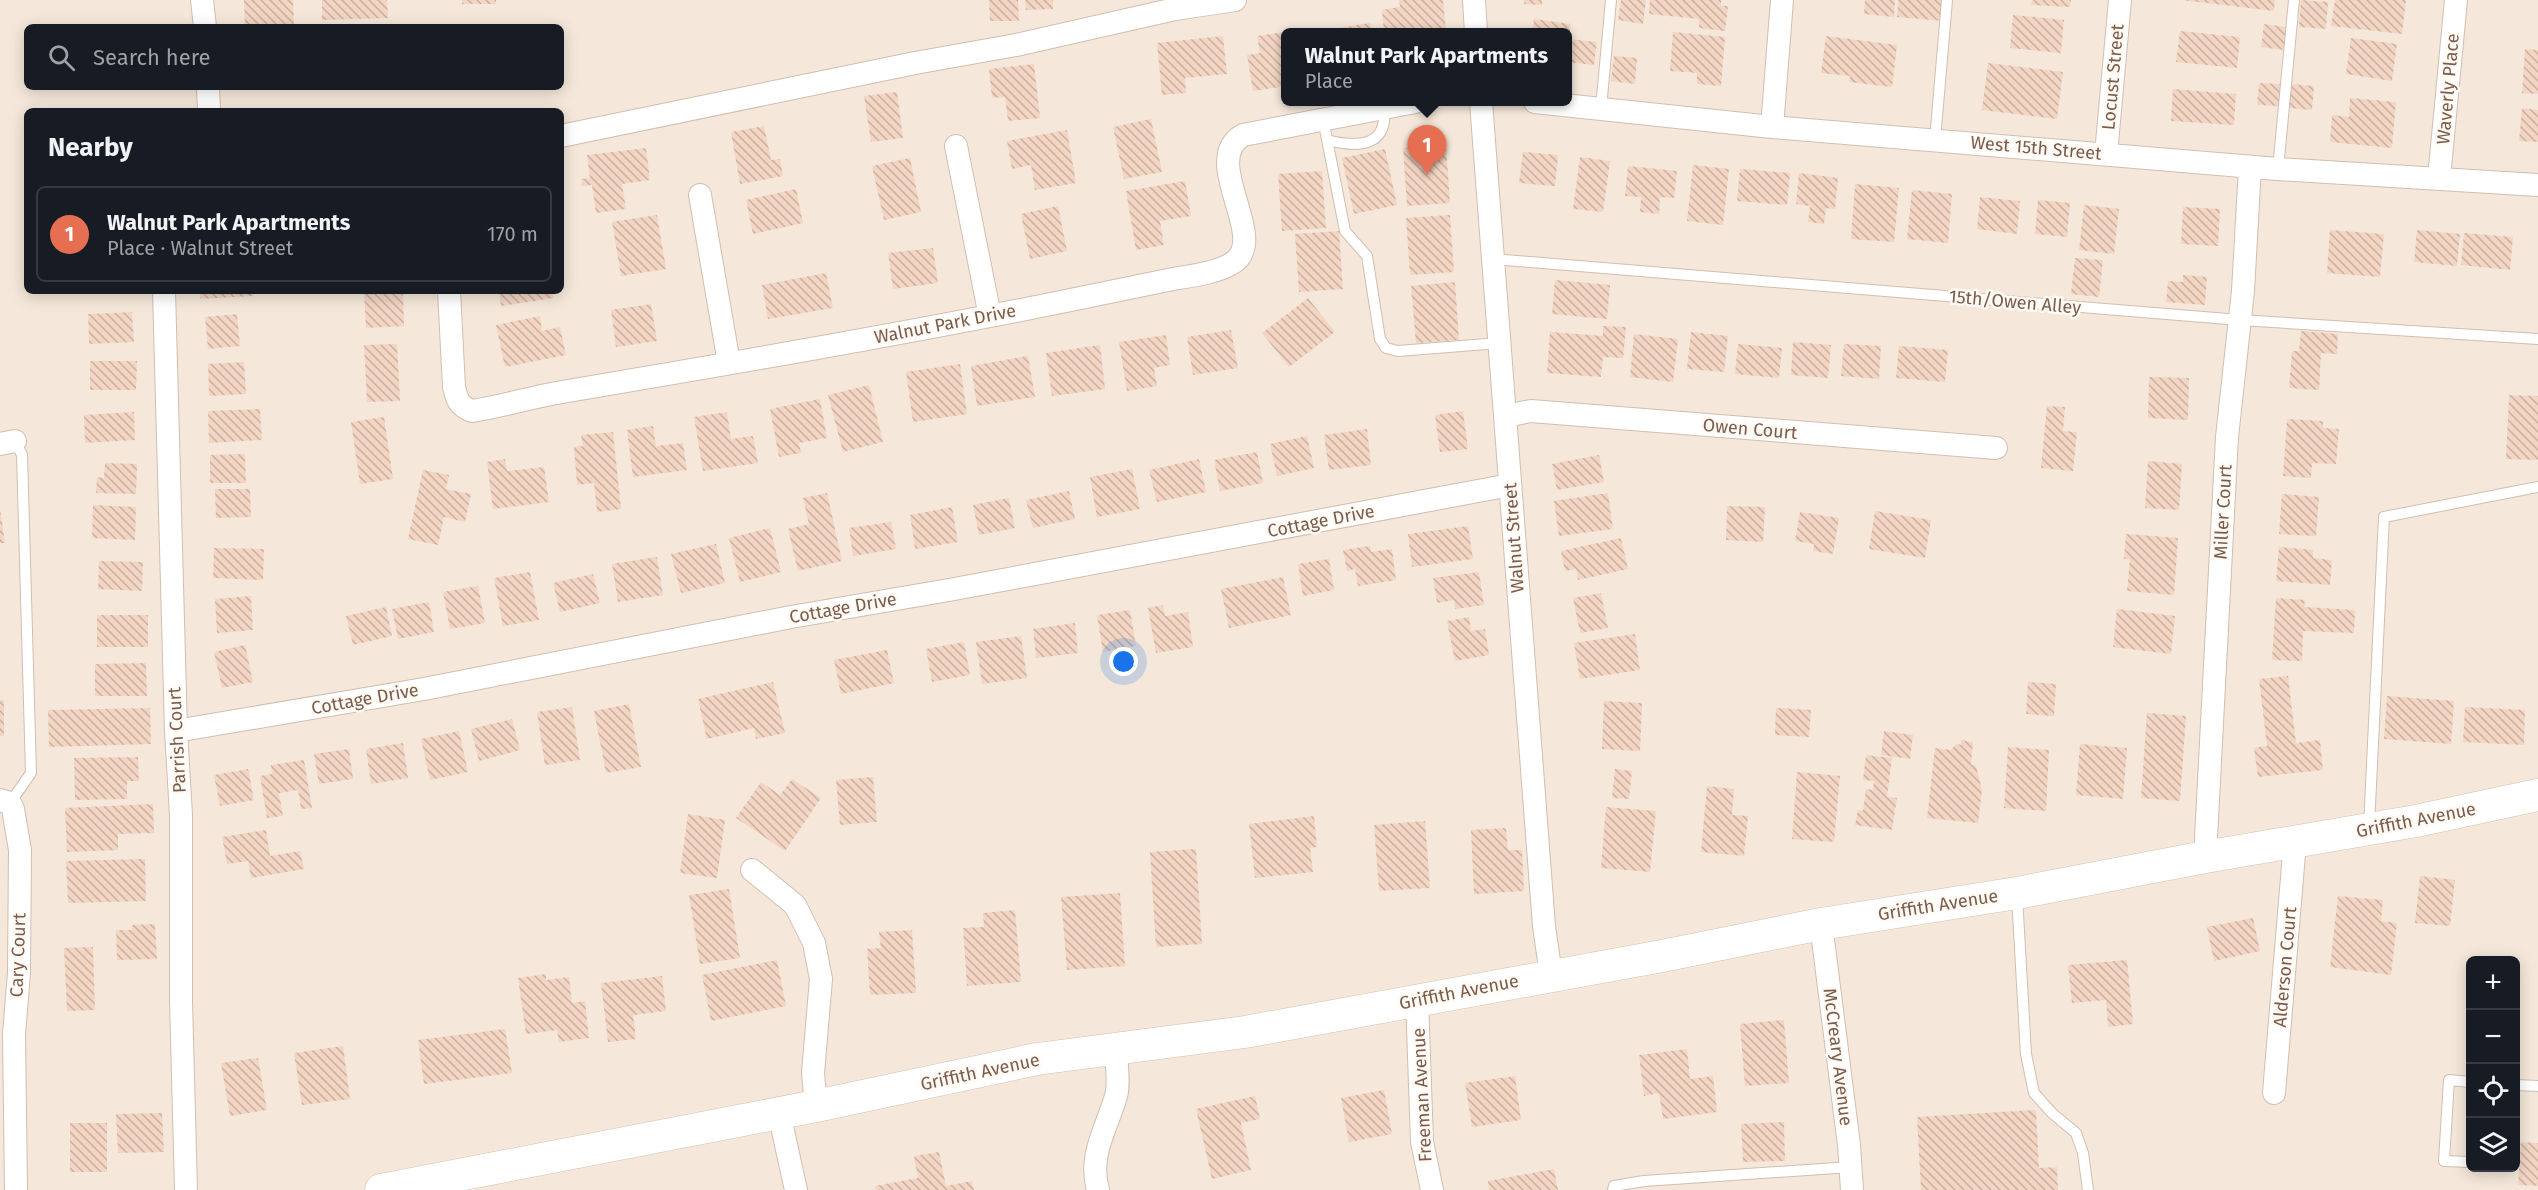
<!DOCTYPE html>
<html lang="en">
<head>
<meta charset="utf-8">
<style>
	:root { --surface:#171b24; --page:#242831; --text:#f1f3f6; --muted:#9ea1a6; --line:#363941; --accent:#e76f51 }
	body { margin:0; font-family:"Fira Sans",sans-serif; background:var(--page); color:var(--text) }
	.controls { position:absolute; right:18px; bottom:18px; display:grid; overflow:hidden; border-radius:9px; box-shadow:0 3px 15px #0003 }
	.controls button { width:54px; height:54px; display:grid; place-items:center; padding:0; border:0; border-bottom:2px solid var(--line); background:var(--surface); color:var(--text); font:30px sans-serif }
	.you { position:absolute; left:1124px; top:662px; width:21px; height:21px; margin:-15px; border:4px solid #fff; border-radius:50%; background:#1a73e8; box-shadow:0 0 0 9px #1a73e833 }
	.badge { display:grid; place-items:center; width:39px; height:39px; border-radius:50%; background:var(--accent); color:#fff; font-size:20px; font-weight:700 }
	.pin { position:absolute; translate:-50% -50px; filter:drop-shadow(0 2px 3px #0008) }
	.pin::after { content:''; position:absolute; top:32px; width:21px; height:18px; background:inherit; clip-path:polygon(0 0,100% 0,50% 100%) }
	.popup { position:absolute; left:1281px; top:28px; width:291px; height:78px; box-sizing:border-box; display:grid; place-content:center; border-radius:9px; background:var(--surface); filter:drop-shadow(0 2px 4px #0005); font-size:20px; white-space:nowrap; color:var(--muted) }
	.popup b { font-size:22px; color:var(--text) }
	.popup::after { content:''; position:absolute; left:50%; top:100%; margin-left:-12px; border:12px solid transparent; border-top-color:var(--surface) }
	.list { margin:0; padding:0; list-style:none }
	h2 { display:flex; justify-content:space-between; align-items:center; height:78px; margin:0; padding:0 24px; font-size:26px }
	h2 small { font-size:20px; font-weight:400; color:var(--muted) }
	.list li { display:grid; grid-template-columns:39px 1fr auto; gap:18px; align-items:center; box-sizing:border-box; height:96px; margin:0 12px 12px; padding:0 12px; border:2px solid var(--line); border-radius:9px }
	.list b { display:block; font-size:22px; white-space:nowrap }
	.list p { margin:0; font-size:20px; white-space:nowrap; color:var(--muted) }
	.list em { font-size:20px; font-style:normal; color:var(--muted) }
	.icon { flex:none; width:33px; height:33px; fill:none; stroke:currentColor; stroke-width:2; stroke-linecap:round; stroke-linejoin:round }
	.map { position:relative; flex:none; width:2538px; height:1190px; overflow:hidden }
	.search { position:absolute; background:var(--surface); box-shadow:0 3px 15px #0003; left:24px; top:24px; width:540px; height:66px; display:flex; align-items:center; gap:15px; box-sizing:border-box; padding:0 21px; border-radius:9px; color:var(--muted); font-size:22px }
	.panel { position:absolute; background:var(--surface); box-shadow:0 3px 15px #0003; left:24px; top:108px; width:540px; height:186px; border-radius:9px }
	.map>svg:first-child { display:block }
	.residential { fill:#f5e8da; fill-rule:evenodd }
	.building { fill:url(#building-back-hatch) }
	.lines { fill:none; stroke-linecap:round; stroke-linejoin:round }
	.lane-casing { stroke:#d1beb0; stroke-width:12 }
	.street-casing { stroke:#d1beb0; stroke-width:24 }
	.secondary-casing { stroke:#d6c0b0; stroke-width:33 }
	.lane { stroke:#fff; stroke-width:10 }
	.street { stroke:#fff; stroke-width:22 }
	.secondary { stroke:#fff; stroke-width:32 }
	.labels { text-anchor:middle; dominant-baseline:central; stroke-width:5; stroke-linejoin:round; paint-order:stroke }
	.street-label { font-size:18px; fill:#7a5c4d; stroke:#fffaf3 }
</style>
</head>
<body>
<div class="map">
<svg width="2538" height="1190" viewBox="0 0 2538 1190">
	<defs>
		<pattern id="building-back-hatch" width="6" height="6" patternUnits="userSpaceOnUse" patternTransform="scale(1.5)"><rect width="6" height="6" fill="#f3d5c3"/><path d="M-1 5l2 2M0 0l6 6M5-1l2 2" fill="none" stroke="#cab0a1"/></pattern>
	</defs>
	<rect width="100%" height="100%" fill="#fdf6ec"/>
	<path class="residential" d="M0,0H2538V1190H0ZM27,27H561V87H27ZM1286,33H1568V102H1286ZM27,111H561V291H27ZM2470,960H2516V1168H2470Z"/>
	<path class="building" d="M244,0H293L294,25L245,27Z
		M322,0H387L388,18L322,20Z
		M462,0H496V4H462Z
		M989,0H1018L1019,21H990Z
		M1025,0H1053V9L1026,10Z
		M1399,0H1443L1446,31L1384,33L1382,10L1400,7Z
		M1524,0H1542V5L1524,4Z
		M1621,0H1646L1643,24L1618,20Z
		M1650,0H1721V6H1728L1725,31L1699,28V19L1649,14Z
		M1865,0H1895L1894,17L1864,14Z
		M1898,0H1945L1943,21L1897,17Z
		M2032,0H2071L2070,7L2031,5Z
		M2181,0H2275L2274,11Z
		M2301,0L2328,2L2326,29L2299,27Z
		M2335,0H2406L2402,34L2331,26Z
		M2013,15L2064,20L2061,53L2010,48Z
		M1534,19L1571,24L1569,38L1568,33H1532Z
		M1370,23L1372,33H1323V31Z
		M2264,24L2286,27L2284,50L2261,47Z
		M2180,31L2240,37L2237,68L2176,62Z
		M1284,32L1286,86L1253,91L1247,55L1260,53L1257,36Z
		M1673,32L1725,37L1721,86L1697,84V73L1670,71Z
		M1223,36L1227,74L1185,78L1186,93L1162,95L1157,43Z
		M1826,36L1897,45L1892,87L1849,82L1850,76L1821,73Z
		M2351,38L2397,44L2392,81L2346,74Z
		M1568,39L1597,42L1594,65L1568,62Z
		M2525,49L2538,50V94L2522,93Z
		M1614,56L1637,58L1635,84L1611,81Z
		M1988,63L2063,72L2057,119L1982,110Z
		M1034,64L1040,118L1008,121L1005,97L992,98L989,69Z
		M2259,83L2282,84L2280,106L2257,105Z
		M2291,84L2314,86L2312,110L2289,108Z
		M2173,89L2236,94L2234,125L2171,121Z
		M897,92L903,138L871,142L864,96Z
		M2350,98L2396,102L2392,148L2330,142L2332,115L2349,117Z
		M2522,108L2538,110V142L2519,141Z
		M1151,119L1162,172L1124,179L1113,127Z
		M764,126L771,160L780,159L783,176L740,184L731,132Z
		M1067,130L1076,183L1035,190L1031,165L1012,169L1007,141Z
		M1446,145L1450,203L1407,206L1403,148Z
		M646,148L650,180L622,184L626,209L596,213L592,185L582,186L581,179L590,178L587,155Z
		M1385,149L1397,205L1354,214L1342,158Z
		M1523,152L1558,155L1555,186L1519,183Z
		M1580,157L1610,161L1603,212L1573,209Z
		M910,158L921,212L884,220L872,166Z
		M1693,165L1729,169L1723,225L1687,221Z
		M1628,166L1677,171L1674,198L1660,197L1659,214L1640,212L1641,197L1625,196Z
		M1740,169L1790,173L1787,205L1737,201Z
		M1322,171L1326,228L1282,231L1278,174Z
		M1799,173L1838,178L1835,209L1826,208L1824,224L1808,222L1810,206L1796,204Z
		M1185,181L1191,216L1160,221L1164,245L1136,250L1126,191Z
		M1855,184L1899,188L1894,242L1851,239Z
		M796,189L803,223L753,234L746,200Z
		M1912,190L1952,194L1948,243L1907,239Z
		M1980,197L2020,201L2017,234L1977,229Z
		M2038,200L2070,203L2067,237L2035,234Z
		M2084,205L2119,209L2114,254L2079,250Z
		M1058,206L1067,251L1030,259L1021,214Z
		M2183,207L2220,209L2218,246L2181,244Z
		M657,215L666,269L621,276L612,222Z
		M1450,215L1454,272L1410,275L1406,218Z
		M2330,230L2384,234L2380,277L2327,273Z
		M2417,230L2460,234L2457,266L2414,262Z
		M1339,231L1343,289L1299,292L1295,234Z
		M2464,233L2513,237L2510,270L2461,265Z
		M933,248L938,283L893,289L888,253Z
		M2075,258L2103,260L2099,297L2071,294Z
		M826,273L833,308L768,319L762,285Z
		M2183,275L2207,277L2205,305L2166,302L2168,281L2183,282Z
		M1555,280L1610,285L1607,319L1552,314Z
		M1455,282L1459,340L1416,343L1411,286Z
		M200,291H253V296L200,299Z
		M364,291H403L404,326L366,328Z
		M499,291H552L553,298L501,306Z
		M1308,298L1335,332L1289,367L1262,333Z
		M651,304L657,341L616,347L611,310Z
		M132,312L134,342L89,344L88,314Z
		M237,314L240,346L208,349L205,317Z
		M540,316L542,331L560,327L566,355L505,367L496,325Z
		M1603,326L1626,327L1623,358L1603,357L1601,377L1547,373L1550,332L1603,336Z
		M1231,330L1238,368L1193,375L1187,337Z
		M2301,331L2338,334L2337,354L2321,353L2319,390L2289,388L2292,351H2299Z
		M1691,332L1728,336L1724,372L1687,369Z
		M1634,334L1678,339L1673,382L1630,377Z
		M1166,335L1170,365L1154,368L1157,386L1127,391L1119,342Z
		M1793,342L1831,345L1828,378L1791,375Z
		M397,344L400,401L367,402L364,345Z
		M1738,344L1782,348L1779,378L1735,374Z
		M1844,344L1881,346L1879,379L1841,376Z
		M1100,345L1105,389L1052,396L1046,353Z
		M1899,346L1948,350L1945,382L1896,378Z
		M1028,356L1035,397L977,406L971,366Z
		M90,361H137L136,390H90Z
		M244,362L246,394L209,396L208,364Z
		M960,364L967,414L913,422L906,372Z
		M2149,377L2189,378L2188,420L2148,418Z
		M869,385L883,442L843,452L828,395Z
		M2509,395L2538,396V460L2506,459Z
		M820,399L827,438L799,443L801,453L779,457L770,409Z
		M2047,406L2065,407L2063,431L2077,432L2073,471L2041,468Z
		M260,409L262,440L209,443L208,411Z
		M1463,411L1468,449L1440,452L1435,415Z
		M134,412L135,440L85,443L84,415Z
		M727,412L731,439L753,436L758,463L703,471L694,417Z
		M384,417L393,479L360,484L351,422Z
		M2287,419L2323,421V428L2339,429L2336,464L2312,463L2311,478L2283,476Z
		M653,426L656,446L683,443L687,470L633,477L627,430Z
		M1367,429L1371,465L1329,470L1324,435Z
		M613,432L621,509L597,512L594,483L577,485L574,447L583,446L581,435Z
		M1307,436L1314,468L1277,476L1270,444Z
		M1257,452L1263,483L1220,491L1214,460Z
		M245,454L246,483H210V455Z
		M1599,455L1604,482L1557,490L1552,464Z
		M505,459L507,471L544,467L549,502L493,509L487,462Z
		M1199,459L1206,492L1157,502L1149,470Z
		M2148,461L2182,464L2179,510L2145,508Z
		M105,463L137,464L136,494L96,493L97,477L104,478Z
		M1132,469L1140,509L1097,517L1090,477Z
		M423,470L449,475L446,489L471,494L465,522L444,517L438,545L408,539Z
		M215,489H250L251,517L216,518Z
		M1069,491L1075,519L1033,528L1026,500Z
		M827,493L842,561L798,571L788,529L809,524L803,498Z
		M1608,493L1613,529L1559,536L1554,501Z
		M2282,494L2319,497L2316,536L2279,534Z
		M1009,498L1015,528L979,535L973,505Z
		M93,505L136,507L135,540L92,538Z
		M1727,506L1765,507L1763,542L1726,540Z
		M952,507L958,542L915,549L910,515Z
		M0,509L5,543H0Z
		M1875,511L1931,520L1925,558L1869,549Z
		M1800,512L1839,518L1833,554L1813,551L1814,544L1795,541Z
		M891,522L896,549L853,556L849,528Z
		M1468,526L1473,559L1412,567L1408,534Z
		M770,528L781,572L740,582L729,538Z
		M2126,534L2178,538L2174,595L2127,591L2130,559H2124Z
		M1621,538L1628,569L1578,580L1576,569L1565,571L1561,551Z
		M716,544L725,583L681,593L671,554Z
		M1370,546L1371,552L1392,549L1396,580L1358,586L1355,569L1347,571L1343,550Z
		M2279,547L2313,550V558L2332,560L2330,585L2276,581Z
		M214,548L264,549L263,580L213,578Z
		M657,557L663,595L618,602L612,564Z
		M1329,559L1334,590L1303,596L1298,564Z
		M99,561L143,562L142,591L98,589Z
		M530,572L539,620L503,626L494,578Z
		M1479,572L1484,605L1455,609L1454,600L1437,603L1433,578Z
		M593,574L600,603L560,612L553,583Z
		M1283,577L1291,615L1229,628L1221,589Z
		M478,586L485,623L450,629L443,592Z
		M1601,593L1608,628L1580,633L1573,598Z
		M251,596L253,630L217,633L215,599Z
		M2276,598L2305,600L2304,607L2355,610L2354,633L2303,631L2302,661L2272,660Z
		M429,602L434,632L398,639L392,609Z
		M1163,605L1165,616L1188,612L1193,647L1156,653L1148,608Z
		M386,607L392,636L353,645L346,616Z
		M2117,609L2175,616L2171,654L2113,647Z
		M1130,610L1136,646L1103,652L1097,615Z
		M97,615H148V647H97Z
		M1469,617L1471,631L1485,629L1489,655L1455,661L1447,621Z
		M1075,623L1078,653L1036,658L1033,629Z
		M1635,634L1640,670L1580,679L1574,643Z
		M1021,636L1027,678L982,684L976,642Z
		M964,642L970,675L932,682L926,649Z
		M245,645L253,682L222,688L214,652Z
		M887,650L894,683L841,694L834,660Z
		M146,663L147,696H95V664Z
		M2288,676L2296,743L2320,740L2323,770L2258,777L2254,748L2267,746L2259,679Z
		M773,682L785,733L756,739L754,728L707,739L698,699Z
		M2028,682L2056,684L2054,716L2026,714Z
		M2387,696L2454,701L2451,744L2384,739Z
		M0,700H4V736H0Z
		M1604,701L1642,703L1640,751L1602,749Z
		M629,704L641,767L606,773L594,711Z
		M572,707L580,760L545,765L537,712Z
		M2465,707L2525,710L2524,745L2463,742Z
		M150,708L151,744L49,747L48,710Z
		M1776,708L1811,710L1809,737L1775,735Z
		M2147,713L2186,716L2180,801L2141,798Z
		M512,719L520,750L479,761L471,729Z
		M459,731L468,772L430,780L421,739Z
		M1884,731L1913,735L1910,759L1881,755Z
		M1961,740L1973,742L1971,764L1976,766L1982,790L1978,823L1927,818L1935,748L1951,750L1956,744L1961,745Z
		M403,743L408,778L371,784L366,749Z
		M2080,744L2127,748L2123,799L2076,795Z
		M2008,747L2049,750L2046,811L2004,808Z
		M349,749L353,779L319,784L314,754Z
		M1866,755L1892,758L1887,797L1897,798L1892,830L1855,825L1858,810L1863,811L1866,789L1873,790L1874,781L1863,780Z
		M138,757L139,781H127V799L75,800L74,758Z
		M304,760L312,808L301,809L298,790L279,793L283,816L267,818L260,776L272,774L271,765Z
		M248,769L254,800L220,806L214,775Z
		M1615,769L1632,771L1629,799L1612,798Z
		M1797,772L1840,776L1834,842L1792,839Z
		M873,777L877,822L840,825L836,780Z
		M792,779L821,798L785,851L736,818L761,782L780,795Z
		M1707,786L1734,789L1732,815L1748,816L1744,856L1701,852Z
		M153,804L154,833L118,834V850L67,852L65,808Z
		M1606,807L1656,811L1650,872L1601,868Z
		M688,814L725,820L717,878L680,873Z
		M1314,816L1317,847L1310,848L1313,872L1255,878L1249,824Z
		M1425,821L1430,888L1379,891L1374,825Z
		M1506,828L1508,850H1522L1524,891L1474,894L1471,830Z
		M266,830L270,856L300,851L304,869L251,878L248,861L227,864L222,837Z
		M1196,849L1202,944L1156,947L1150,852Z
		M145,859L146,901L68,903L66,861Z
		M2420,876L2455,880L2450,926L2415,923Z
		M729,889L740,958L700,964L689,895Z
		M1120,893L1125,966L1067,970L1061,897Z
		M2338,896L2383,900L2381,921L2397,923L2391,975L2330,967Z
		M1015,910L1021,982L967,986L963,928L984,927L983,913Z
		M2253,918L2260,951L2214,961L2207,927Z
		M155,924L157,959L117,960L116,930H132V925Z
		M912,930L916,993L870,995L867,949L881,948L879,932Z
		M93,947L95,1010L67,1011L64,948Z
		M777,960L786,1006L711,1021L702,975Z
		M2127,960L2133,1024L2108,1027L2106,1000L2072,1003L2068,965Z
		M546,974V980L569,977L572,1003L585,1001L589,1038L559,1042L557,1030L526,1034L518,978Z
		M662,976L666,1011L633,1015L636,1039L608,1042L601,983Z
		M1784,1020L1789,1083L1745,1086L1740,1024Z
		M505,1029L512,1073L424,1084L418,1040Z
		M343,1046L350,1099L302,1105L294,1053Z
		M1687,1049L1690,1079L1713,1076L1717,1112L1663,1119L1659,1093L1644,1096L1639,1055Z
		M258,1058L267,1110L230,1116L221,1063Z
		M1515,1076L1521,1120L1472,1127L1465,1083Z
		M1384,1090L1392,1134L1349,1142L1341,1098Z
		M1255,1096L1260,1119L1241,1123L1251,1170L1212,1179L1196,1109Z
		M2036,1110L2039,1168L2057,1167L2058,1190H1921L1917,1117Z
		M162,1113L164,1152L118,1153L116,1114Z
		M1784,1122L1785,1161L1743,1162L1741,1124Z
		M70,1123H107V1172H70Z
		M2521,1142L2538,1143V1186L2518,1185Z
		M939,1152L946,1186L972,1181L974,1190H876L875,1186L918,1178L914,1156Z
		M1554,1169L1558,1190H1489L1488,1181Z"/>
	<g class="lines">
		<g class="lane-casing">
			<path id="lane" d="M1601,108L1611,0
				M1323,119L1345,231L1367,256L1380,339L1386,348L1398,351L1499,343
				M1327,140C1358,148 1388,147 1384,108
				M1935,140L1947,0
				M2278,169L2294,0
				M1493,259L2240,320L2538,339
				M10,803L31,773L22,455L15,441
				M2369,826L2384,517L2538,487
				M2017,896L2026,1054L2034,1093L2052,1113L2076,1133L2083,1153L2088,1190
				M2470,1082L2449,1080L2444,1161L2470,1162
				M2516,1085L2538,1086
				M1613,1190L1614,1186L1644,1181L1851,1167"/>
		</g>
		<g class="street-casing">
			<path id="street" d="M202,0L205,27
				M1474,0L1476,33
				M208,87L209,111
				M1481,102L1544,926L1551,975
				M1535,102L1772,127L2278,169L2538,185
				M1772,127L1782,0
				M561,136L915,63L1016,45L1175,9L1235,0
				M956,146L990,316
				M2106,154L2120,0
				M2439,178L2456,0
				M700,195L729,363
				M164,291L176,731L181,815V1000L186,1190
				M449,291L454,387C457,400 459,406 472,411C503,406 532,397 562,392C727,364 892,336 1056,303C1095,295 1134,287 1173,279C1191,276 1215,273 1231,264C1273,241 1198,161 1243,135L1415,102
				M1505,416L1531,411L1996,448
				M0,444L15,441
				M176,731L424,689L791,617L949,590L1510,485
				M0,800L10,803L13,809L20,850L19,973L14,1034L16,1190
				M2205,857L2227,437L2243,291L2250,167
				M752,870L795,905L814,943L821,979L813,1073L816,1106
				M1821,924L1849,1145L1852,1190
				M1417,999L1422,1142L1432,1190
				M2274,1093L2295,842
				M779,1113L796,1190
				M1098,1190C1088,1155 1107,1128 1116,1096C1120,1083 1116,1064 1116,1050"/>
		</g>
		<g class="secondary-casing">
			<path id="secondary" d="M381,1190L816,1106L1037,1059L1245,1032L1662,956L1821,924L2017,893L2205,857L2416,821L2538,795"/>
		</g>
		<use href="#lane" class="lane"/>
		<use href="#street" class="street"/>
		<use href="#secondary" class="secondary"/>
	</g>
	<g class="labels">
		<g class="street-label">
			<text transform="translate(2113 77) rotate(-85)">Locust Street</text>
			<text transform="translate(2448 89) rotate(-85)">Waverly Place</text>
			<text transform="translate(2036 148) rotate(5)">West 15th Street</text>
			<text transform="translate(2015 302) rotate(5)">15th/Owen Alley</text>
			<text transform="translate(945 324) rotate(-11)">Walnut Park Drive</text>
			<text transform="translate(1750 429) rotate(5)">Owen Court</text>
			<text transform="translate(2223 512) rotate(-87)">Miller Court</text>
			<text transform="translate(1321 521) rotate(-11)">Cottage Drive</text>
			<text transform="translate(1514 538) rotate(-94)">Walnut Street</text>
			<text transform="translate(843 608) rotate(-10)">Cottage Drive</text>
			<text transform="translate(365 699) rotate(-10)">Cottage Drive</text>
			<text transform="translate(177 740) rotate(-93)">Parrish Court</text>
			<text transform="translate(2416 820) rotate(-11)">Griffith Avenue</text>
			<text transform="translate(1938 905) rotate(-9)">Griffith Avenue</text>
			<text transform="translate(18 955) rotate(-88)">Cary Court</text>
			<text transform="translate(2285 967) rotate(-85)">Alderson Court</text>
			<text transform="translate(1459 992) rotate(-11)">Griffith Avenue</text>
			<text transform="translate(1838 1057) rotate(83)">McCreary Avenue</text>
			<text transform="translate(980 1072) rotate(-12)">Griffith Avenue</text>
			<text transform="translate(1422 1095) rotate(-93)">Freeman Avenue</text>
		</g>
	</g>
</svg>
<div class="controls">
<button>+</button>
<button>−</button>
<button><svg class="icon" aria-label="locate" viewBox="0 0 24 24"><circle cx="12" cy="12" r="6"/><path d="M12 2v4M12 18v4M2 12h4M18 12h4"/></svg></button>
<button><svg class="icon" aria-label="layers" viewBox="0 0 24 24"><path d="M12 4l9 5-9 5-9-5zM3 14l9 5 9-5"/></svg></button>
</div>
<div class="you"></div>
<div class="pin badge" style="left:1427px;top:175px">1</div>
<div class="popup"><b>Walnut Park Apartments</b>Place</div>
<div class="search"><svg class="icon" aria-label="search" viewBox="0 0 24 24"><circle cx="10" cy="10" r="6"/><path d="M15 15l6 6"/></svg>Search here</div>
<section class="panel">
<h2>Nearby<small></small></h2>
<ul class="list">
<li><span class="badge">1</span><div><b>Walnut Park Apartments</b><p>Place · Walnut Street</p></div><em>170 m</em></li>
</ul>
</section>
</div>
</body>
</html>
